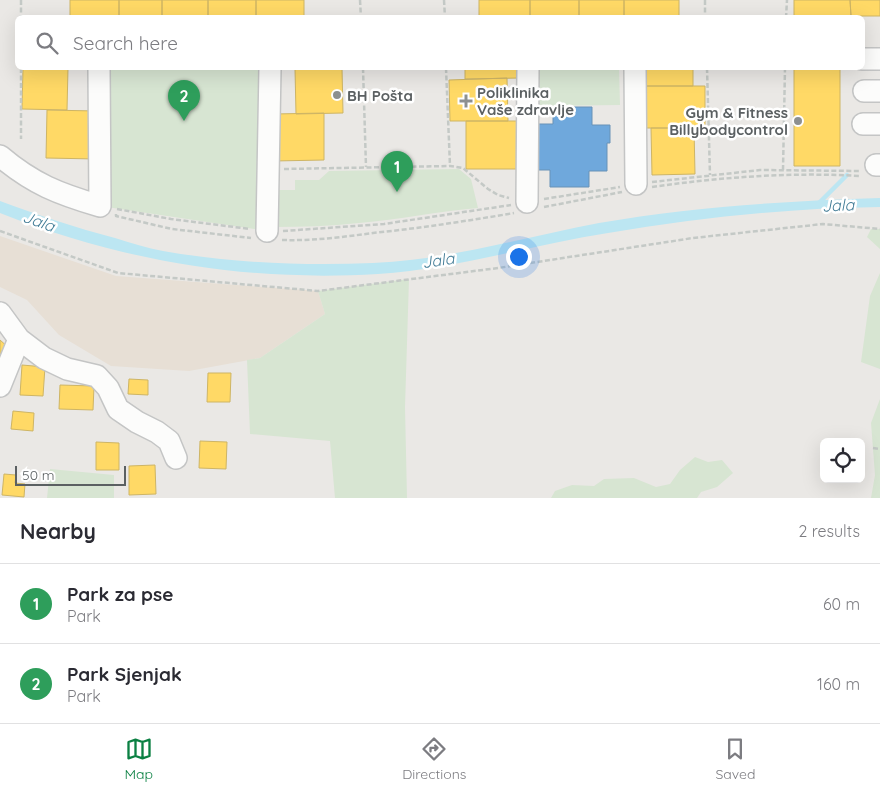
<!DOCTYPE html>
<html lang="en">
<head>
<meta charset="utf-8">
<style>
	:root { --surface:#fff; --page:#f7f7f7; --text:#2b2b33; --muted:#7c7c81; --line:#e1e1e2; --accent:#0b8043 }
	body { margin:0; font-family:Quicksand,sans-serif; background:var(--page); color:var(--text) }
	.controls { position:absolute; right:15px; bottom:15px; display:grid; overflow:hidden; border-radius:8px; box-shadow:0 5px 20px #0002 }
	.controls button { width:45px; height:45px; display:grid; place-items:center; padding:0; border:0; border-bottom:1px solid var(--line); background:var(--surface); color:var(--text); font:25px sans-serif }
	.scale { position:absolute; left:15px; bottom:12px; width:111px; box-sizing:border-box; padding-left:5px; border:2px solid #5b6062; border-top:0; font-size:14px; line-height:18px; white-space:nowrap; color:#5b6062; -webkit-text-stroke:4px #fff; paint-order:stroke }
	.you { position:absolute; left:518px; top:256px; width:18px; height:18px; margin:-12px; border:4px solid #fff; border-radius:50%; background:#1a73e8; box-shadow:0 0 0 8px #1a73e833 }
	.badge { display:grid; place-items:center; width:32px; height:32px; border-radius:50%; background:var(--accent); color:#fff; font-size:16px; font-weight:700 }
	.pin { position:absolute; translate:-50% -41px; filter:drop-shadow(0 1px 2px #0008) }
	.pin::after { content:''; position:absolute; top:26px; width:18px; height:15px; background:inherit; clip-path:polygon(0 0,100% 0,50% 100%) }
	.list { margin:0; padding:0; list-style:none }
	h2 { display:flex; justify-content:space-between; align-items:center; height:65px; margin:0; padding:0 20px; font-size:21px }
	h2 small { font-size:16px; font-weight:400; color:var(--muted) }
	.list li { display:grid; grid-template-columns:32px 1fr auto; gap:15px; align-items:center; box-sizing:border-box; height:80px; padding:0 20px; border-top:1px solid var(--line) }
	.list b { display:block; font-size:19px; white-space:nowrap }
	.list p { margin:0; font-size:16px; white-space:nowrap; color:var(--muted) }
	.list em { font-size:16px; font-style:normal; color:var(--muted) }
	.icon { flex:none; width:28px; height:28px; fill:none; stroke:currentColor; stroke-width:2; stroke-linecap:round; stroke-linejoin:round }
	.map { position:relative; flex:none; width:880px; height:498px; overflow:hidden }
	.search { position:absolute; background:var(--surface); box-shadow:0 5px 20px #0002; left:15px; right:15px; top:15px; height:55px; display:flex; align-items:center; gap:12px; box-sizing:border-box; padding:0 18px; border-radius:8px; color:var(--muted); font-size:19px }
	.sheet { height:225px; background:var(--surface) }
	nav { display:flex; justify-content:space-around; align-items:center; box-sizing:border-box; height:70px; border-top:1px solid var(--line); background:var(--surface); font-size:14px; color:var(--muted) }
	nav a { display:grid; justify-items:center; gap:2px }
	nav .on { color:var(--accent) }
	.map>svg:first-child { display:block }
	.commercial { fill:#e7dfd5 }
	.green { fill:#d7e5d2 }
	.water { fill:#bce6f2 }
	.homes { fill:#ffd966; stroke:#ceb565 }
	.schools { fill:#6fa8dc; stroke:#6992b7 }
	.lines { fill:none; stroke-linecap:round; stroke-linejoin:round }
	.stream { stroke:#bce6f2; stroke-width:4.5 }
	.minor-casing { stroke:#c4c5c5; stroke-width:24 }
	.path { stroke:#c4c9c6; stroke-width:2.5; stroke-dasharray:5 2.5; stroke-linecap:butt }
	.minor { stroke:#fcfcfb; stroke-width:21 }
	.poi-dot { fill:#8d9090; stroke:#fff; stroke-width:2 }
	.labels { text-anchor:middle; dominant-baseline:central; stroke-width:5; stroke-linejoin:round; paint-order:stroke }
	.poi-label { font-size:15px; font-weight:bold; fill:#5b6062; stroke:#fff; text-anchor:start }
	.water-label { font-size:16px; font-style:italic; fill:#427c96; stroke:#fff }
</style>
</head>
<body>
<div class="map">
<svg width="880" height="498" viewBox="0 0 880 498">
	<rect width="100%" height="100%" fill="#eae8e5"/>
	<path class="commercial" d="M0,236L116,276L318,291L325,314L260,358L189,371L111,366L59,335L27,300L0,287Z"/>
	<path class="green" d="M99,68H270L267,231L100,206Z
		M533,68H619L620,105L534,106Z
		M459,169L471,179L478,208C438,211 399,220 359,223C330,226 302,227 274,227L273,190H295V180H319L329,171Z
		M871,229H880V249L867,237Z
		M880,273V369L861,362L870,296Z
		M409,279L405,407L407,498H335L330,441L250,434L247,360L260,358L325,314L318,291Z
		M880,399V498H871L875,475L871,423Z
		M695,457L708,462L722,460L733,473L717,487L701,492L697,498H551L555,491L572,485L594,486L604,479L634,478L656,487L670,484L680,470Z
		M50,469L114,475V498H47Z"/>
	<path class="water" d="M880,198V207C789,208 698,218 608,233C531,245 456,269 378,274C246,282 122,261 0,213V201C38,215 76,228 115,238C131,243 147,248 163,251C231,263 305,266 373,263C450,260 524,237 599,223C692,207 785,201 880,198Z"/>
	<path class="homes" d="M70,0H119V18H70Z
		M119,0H162V18H119Z
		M162,0H208V18H162Z
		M208,0H256V18H208Z
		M256,0H304V18H256Z
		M479,0H530V18H479Z
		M530,0H579V18H530Z
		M579,0H624V18H579Z
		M624,0H679V18H624Z
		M794,0H850L851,16L794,18Z
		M850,0H880V16H851Z
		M23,68H68L67,110L22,109Z
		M275,68H321V69H275Z
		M342,68L343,113L296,114L295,69Z
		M465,68H520V78L465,79Z
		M643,68H693V86H643Z
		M794,68H840V166H794Z
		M507,78L508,121H450L449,80Z
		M643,86H705V128H643Z
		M47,110L96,111V159L46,158Z
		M324,113V160L274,161V114Z
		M466,121H526V169H466Z
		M651,128H694L695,174L652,175Z
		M0,340L9,348L0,357Z
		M22,365L45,367L43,396L20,395Z
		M208,373H231L230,402H207Z
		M129,379L148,380V395L128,394Z
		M60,385L94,386L93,410L59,409Z
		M13,411L34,413L33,431L11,429Z
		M200,441L227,442L226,469L199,468Z
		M96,442L119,443V470H96Z
		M155,465L156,494L129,495V466Z
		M4,474L16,475L15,483L25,484L24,497L2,495Z"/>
	<path class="schools" d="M553,107H592V125H610V143H607V171H589V187H550V170H535V124H553Z"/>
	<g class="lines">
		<path class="stream" d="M818,204L847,175"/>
		<g class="minor-casing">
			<path id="minor" d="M862,59H880
				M635,68L636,184
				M864,91H880
				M863,124H880
				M0,156C33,184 59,194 100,206L99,68
				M876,165H880
				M527,202L528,68
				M267,231L270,68
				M0,313L19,339L44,358L67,369L97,376L108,388L118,409L137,422L157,432L169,441L176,458
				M0,386L19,339"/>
		</g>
		<path class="path" d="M21,0V18
			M360,0L361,18
			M444,0L445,18
			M705,0V18
			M786,18L787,0
			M21,68V139
			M363,68L366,167
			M446,68L450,166
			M707,68L710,175
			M284,169L450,166L463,168L488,189L498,195L509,198
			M783,170L785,68
			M652,182L760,170L861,171
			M652,187C722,177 790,172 861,176
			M544,199L620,187
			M544,207L622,192
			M117,209L171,219L250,229
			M116,214V216L172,229L251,238
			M0,231L118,273L318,291L498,268L693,238L823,224L880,229
			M283,231L384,224L511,205
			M282,240C312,241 343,237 373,233C421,228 467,221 514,213
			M873,448L880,449"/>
		<use href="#minor" class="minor"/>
	</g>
	<g class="poi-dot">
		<circle cx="337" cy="95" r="5"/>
		<path d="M463.5 93.5h5v5h5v5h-5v5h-5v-5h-5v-5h5z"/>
		<circle cx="798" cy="121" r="5"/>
	</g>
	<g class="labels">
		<g class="poi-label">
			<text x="477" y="92">Poliklinika<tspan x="477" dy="17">Vaše zdravlje</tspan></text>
			<text x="347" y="95">BH Pošta</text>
			<text x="788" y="112" text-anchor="end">Gym &amp; Fitness<tspan x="788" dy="17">Billybodycontrol</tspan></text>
		</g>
		<g class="water-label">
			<text transform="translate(838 205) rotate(-3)">Jala</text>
			<text transform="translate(39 221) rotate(20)">Jala</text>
			<text transform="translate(438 260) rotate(-8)">Jala</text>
		</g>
	</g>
</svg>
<div class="controls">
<button><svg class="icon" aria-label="locate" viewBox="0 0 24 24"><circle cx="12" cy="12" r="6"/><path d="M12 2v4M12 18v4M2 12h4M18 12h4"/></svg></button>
</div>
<div class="scale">50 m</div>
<div class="you"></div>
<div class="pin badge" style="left:397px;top:192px;background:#2e9e5b">1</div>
<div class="pin badge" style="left:184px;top:121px;background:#2e9e5b">2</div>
<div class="search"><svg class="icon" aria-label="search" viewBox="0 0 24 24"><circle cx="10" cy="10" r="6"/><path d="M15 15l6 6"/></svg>Search here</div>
</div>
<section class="sheet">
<h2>Nearby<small>2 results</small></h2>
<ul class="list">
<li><span class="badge" style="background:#2e9e5b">1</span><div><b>Park za pse</b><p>Park</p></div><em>60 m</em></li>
<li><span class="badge" style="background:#2e9e5b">2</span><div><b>Park Sjenjak</b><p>Park</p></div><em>160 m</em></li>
</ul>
</section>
<nav>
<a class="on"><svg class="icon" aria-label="map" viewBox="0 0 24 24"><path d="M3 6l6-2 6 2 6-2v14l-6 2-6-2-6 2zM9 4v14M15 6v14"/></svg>Map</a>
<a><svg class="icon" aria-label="directions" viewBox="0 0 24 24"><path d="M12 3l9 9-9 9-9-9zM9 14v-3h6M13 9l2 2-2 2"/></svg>Directions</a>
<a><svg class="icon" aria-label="saved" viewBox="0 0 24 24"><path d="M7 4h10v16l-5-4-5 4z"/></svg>Saved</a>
</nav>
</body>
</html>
